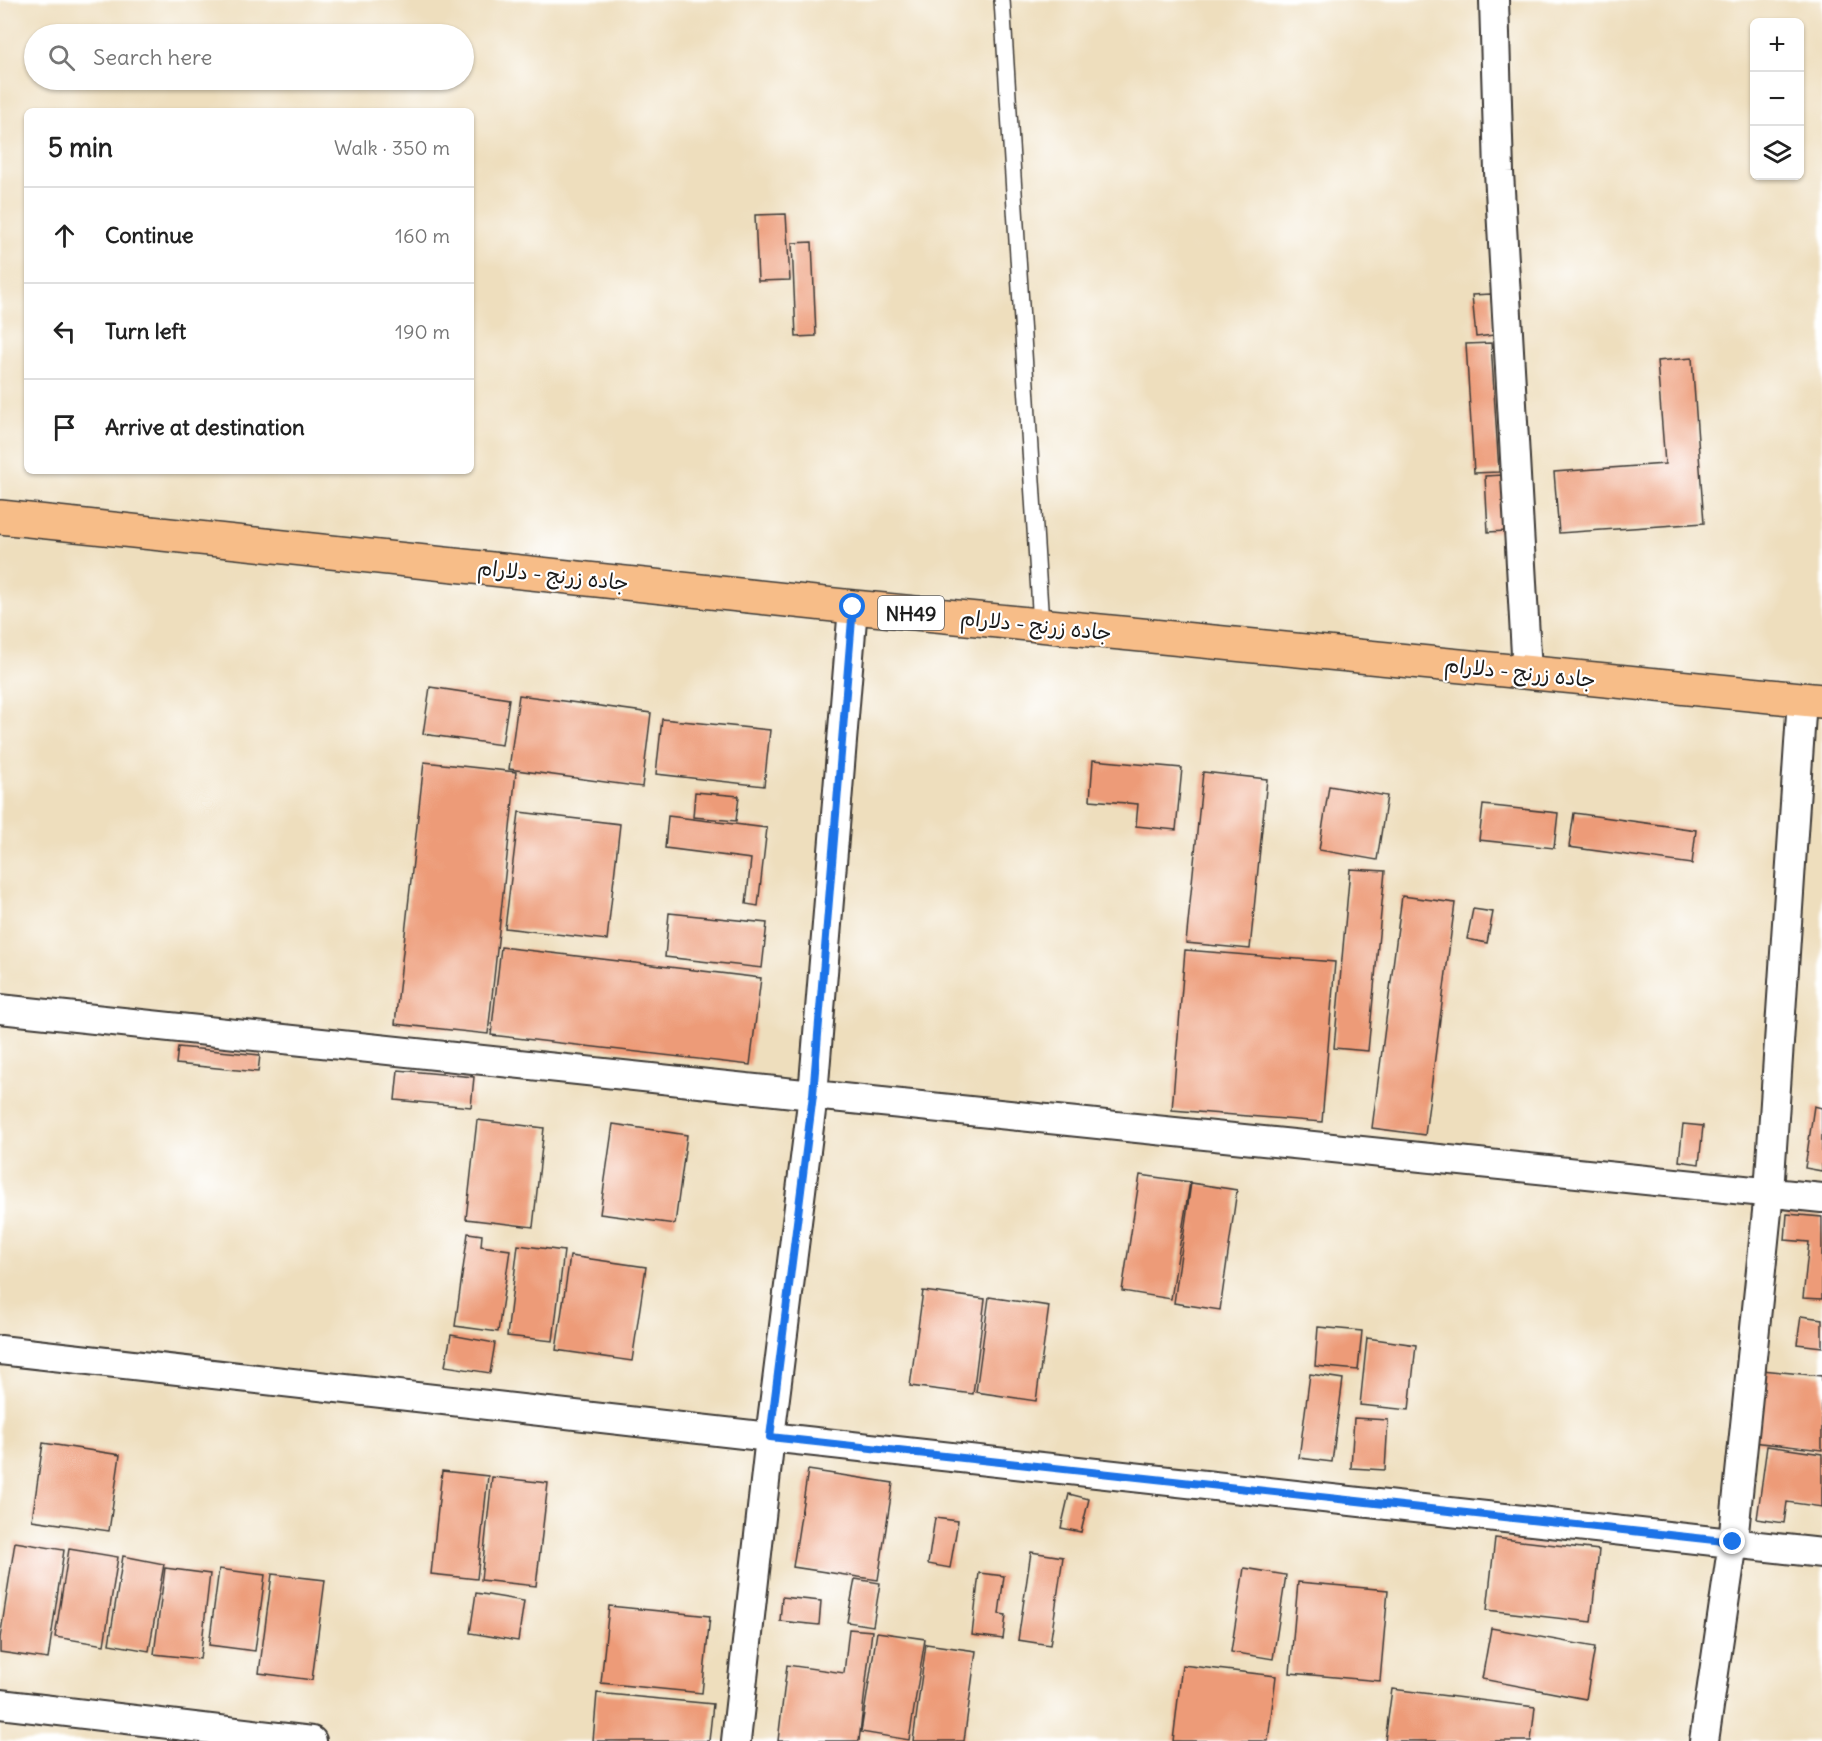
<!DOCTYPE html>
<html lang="en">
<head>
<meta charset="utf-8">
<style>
	:root { --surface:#fff; --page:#f2f2f2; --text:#222; --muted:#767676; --line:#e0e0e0 }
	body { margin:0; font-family:Delius,"Playpen Sans Arabic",sans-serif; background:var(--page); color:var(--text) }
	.controls { position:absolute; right:18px; top:18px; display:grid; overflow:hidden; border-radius:9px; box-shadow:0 2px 4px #0004 }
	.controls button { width:54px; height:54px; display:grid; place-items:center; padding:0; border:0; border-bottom:2px solid var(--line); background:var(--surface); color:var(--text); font:30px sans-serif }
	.stop { position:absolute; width:18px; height:18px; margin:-14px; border:4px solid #1a73e8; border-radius:50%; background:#fff }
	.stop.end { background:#1a73e8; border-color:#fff; box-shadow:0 2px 6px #0008 }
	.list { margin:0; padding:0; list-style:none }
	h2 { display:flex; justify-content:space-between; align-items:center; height:78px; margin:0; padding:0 24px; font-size:26px }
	h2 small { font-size:20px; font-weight:400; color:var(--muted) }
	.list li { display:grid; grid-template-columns:39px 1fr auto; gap:18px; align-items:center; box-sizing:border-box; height:96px; padding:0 24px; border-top:2px solid var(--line) }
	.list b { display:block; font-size:22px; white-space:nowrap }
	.list em { font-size:20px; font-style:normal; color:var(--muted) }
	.icon { flex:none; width:33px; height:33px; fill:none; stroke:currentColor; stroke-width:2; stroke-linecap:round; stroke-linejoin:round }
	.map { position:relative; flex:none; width:1822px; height:1741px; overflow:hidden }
	.search { position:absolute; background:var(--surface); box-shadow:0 2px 4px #0004; left:24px; top:24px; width:450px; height:66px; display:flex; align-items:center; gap:15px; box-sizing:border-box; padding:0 21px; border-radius:33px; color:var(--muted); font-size:22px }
	.panel { position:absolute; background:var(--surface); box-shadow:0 2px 4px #0004; left:24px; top:108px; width:450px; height:366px; border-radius:9px }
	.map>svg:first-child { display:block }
	.building { fill:#ed9b78 }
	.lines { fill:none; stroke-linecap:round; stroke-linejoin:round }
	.service-casing { stroke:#3c3934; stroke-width:18 }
	.minor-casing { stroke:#3c3934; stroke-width:32 }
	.trunk-casing { stroke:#3c3934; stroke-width:36 }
	.service { stroke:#fff; stroke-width:15 }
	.minor { stroke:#fff; stroke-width:28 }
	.trunk { stroke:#f7bd88; stroke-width:33 }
	.route { stroke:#1a73e8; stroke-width:8 }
	.labels { text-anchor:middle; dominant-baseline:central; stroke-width:4.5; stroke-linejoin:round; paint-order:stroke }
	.shield { fill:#fff; stroke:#606060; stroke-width:1.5 }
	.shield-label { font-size:20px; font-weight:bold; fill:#1c1c1c }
	.street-label { font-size:21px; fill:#1c1c1c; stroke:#fff }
</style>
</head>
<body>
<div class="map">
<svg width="1822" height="1741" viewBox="0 0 1822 1741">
	<rect width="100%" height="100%" fill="#fff"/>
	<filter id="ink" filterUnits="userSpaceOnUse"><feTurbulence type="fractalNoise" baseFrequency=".0167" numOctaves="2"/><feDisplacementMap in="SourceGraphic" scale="12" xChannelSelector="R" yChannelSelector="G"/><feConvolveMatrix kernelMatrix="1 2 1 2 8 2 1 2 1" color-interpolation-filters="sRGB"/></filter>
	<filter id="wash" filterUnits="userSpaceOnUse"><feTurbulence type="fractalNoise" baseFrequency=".008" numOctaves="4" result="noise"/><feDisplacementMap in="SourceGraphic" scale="24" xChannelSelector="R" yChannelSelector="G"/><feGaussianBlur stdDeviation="1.35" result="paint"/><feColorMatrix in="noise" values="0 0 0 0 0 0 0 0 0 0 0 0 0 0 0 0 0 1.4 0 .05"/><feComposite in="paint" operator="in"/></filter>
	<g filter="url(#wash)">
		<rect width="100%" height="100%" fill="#eedebd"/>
		<g id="blocks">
			<path class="building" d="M786,214L790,280L758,281L755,215Z
				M812,242L816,336L796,337L792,243Z
				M1491,294L1494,335L1476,337L1472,295Z
				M1491,343L1499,472L1474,473L1466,344Z
				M1692,358L1704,523L1559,533L1554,472L1665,464L1657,361Z
				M1503,475L1506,531L1488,532L1485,476Z
				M430,687L509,699L502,745L423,734Z
				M519,695L651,713L642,787L509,769Z
				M662,719L770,730L764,786L656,774Z
				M1093,760L1182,768L1176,830L1136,826L1138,804L1090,800Z
				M424,762L516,772L488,1034L395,1024Z
				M1203,772L1267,779L1250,949L1186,943Z
				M1329,786L1387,796L1377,860L1319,850Z
				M695,792L739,796L736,821L693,817Z
				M1483,805L1558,813L1554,848L1479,840Z
				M519,812L620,824L607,940L505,928Z
				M1574,813L1696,830L1692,864L1569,847Z
				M668,816L767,828L758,906L746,904L751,859L665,848Z
				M1350,869L1385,871L1368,1051L1334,1048Z
				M1402,896L1455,903L1425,1135L1372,1128Z
				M1473,909L1493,912L1487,943L1467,939Z
				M669,913L767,923L762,968L665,957Z
				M501,947L761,978L750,1065L491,1035Z
				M1185,950L1335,962L1322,1122L1172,1110Z
				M178,1047L260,1055L258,1072L176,1064Z
				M398,1070L474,1077L471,1107L395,1100Z
				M1814,1106L1822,1108V1171L1805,1168Z
				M477,1120L544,1128L533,1227L466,1219Z
				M613,1124L687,1135L675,1224L600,1214Z
				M1683,1124L1703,1126L1699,1164L1679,1161Z
				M1140,1175L1190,1182L1171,1299L1122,1291Z
				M1191,1183L1237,1190L1220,1310L1174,1303Z
				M1787,1214L1822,1217V1299L1803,1298L1809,1242L1785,1240Z
				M468,1233L482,1235L481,1246L510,1250L498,1332L455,1326Z
				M518,1245L564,1251L553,1341L507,1336Z
				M570,1256L646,1267L632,1361L556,1350Z
				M923,1291L985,1299L973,1394L910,1386Z
				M989,1297L1049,1306L1036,1401L976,1392Z
				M1801,1316L1822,1319V1347L1797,1344Z
				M1318,1327L1362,1331L1358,1370L1315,1366Z
				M451,1335L495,1343L490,1373L445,1366Z
				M1367,1338L1416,1345L1409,1410L1360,1405Z
				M1762,1370L1822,1376V1450L1753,1442Z
				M1310,1374L1343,1379L1332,1462L1299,1458Z
				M1354,1418L1388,1420L1385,1470L1351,1468Z
				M43,1443L120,1455L109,1531L32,1520Z
				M1767,1446L1822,1454V1507L1787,1502L1784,1523L1757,1519Z
				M808,1470L893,1483L878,1580L793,1567Z
				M442,1471L488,1476L477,1579L431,1574Z
				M492,1477L548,1483L536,1586L481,1580Z
				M1069,1494L1089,1499L1081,1532L1061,1528Z
				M935,1518L958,1521L950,1568L928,1564Z
				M1495,1538L1599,1550L1591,1622L1487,1610Z
				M15,1542L64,1550L48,1659L0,1652V1638Z
				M69,1549L118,1557L104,1645L55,1637Z
				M1031,1552L1063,1557L1050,1645L1018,1640Z
				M123,1556L164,1564L149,1651L109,1644Z
				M165,1568L210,1574L200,1659L154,1654Z
				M1244,1568L1286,1575L1273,1659L1231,1652Z
				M219,1569L265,1575L255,1651L209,1645Z
				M979,1573L1004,1576L999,1614L1006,1615L1003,1639L972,1635Z
				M272,1574L325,1580L312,1680L259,1673Z
				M855,1579L880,1583L873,1626L847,1622Z
				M1298,1582L1388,1590L1380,1681L1290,1673Z
				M476,1593L524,1601L518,1641L470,1633Z
				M782,1597L821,1601L819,1625L780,1621Z
				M609,1606L710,1616L702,1693L601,1683Z
				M1491,1628L1595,1647L1586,1699L1482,1679Z
				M849,1629L872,1631L859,1741H778L787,1665L844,1673Z
				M877,1632L925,1639L909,1740L861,1732Z
				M926,1644L976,1651L964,1741H913Z
				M1182,1665L1276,1676L1268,1741H1173Z
				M1392,1689L1535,1707L1531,1741H1385Z
				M597,1693L713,1704L709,1741H593Z"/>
		</g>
	</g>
	<g filter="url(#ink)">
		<use href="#blocks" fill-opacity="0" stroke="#3c3934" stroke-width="1.5"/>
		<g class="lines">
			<g class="service-casing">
				<path id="service" d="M1002,0L1041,625"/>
			</g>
			<g class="minor-casing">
				<path id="minor" d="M1494,0L1499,172L1527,672
					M0,1009L813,1095L1822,1198
					M0,1350L770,1437L1822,1553
					M0,1704L312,1741
					M736,1741L770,1437L813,1095L853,607
					M1704,1741L1733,1542L1769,1192L1802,699"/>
			</g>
			<g class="trunk-casing">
				<path id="trunk" d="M0,517L853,607L1822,701"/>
			</g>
			<use href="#service" class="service"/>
			<use href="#minor" class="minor"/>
			<use href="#trunk" class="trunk"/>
		</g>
	</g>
	<g class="lines" filter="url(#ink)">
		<path class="route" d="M853,607L813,1095L770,1437L1733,1542"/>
	</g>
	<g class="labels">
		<rect class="shield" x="878" y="596" width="66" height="34" rx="4.5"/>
		<g class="shield-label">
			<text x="911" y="613">NH49</text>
		</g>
		<g class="street-label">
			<text transform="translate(553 575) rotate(6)">جاده زرنج - دلارام</text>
			<text transform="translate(1036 625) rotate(6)">جاده زرنج - دلارام</text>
			<text transform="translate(1520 672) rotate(6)">جاده زرنج - دلارام</text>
		</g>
	</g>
</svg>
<div class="controls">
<button>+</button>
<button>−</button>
<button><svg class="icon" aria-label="layers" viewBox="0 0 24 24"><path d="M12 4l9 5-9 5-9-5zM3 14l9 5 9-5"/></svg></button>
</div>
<div class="stop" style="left:853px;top:607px"></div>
<div class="stop end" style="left:1733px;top:1542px"></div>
<div class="search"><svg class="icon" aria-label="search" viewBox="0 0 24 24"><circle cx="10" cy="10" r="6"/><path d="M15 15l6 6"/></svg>Search here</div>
<section class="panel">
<h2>5 min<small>Walk · 350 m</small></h2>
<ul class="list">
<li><svg class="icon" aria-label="ahead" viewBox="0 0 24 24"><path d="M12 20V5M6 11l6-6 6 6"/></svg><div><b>Continue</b></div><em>160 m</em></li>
<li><svg class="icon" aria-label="left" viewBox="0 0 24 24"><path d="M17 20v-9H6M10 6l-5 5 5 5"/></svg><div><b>Turn left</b></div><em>190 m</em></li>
<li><svg class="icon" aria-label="arrive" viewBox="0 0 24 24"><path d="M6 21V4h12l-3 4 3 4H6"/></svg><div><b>Arrive at destination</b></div></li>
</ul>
</section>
</div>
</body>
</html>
